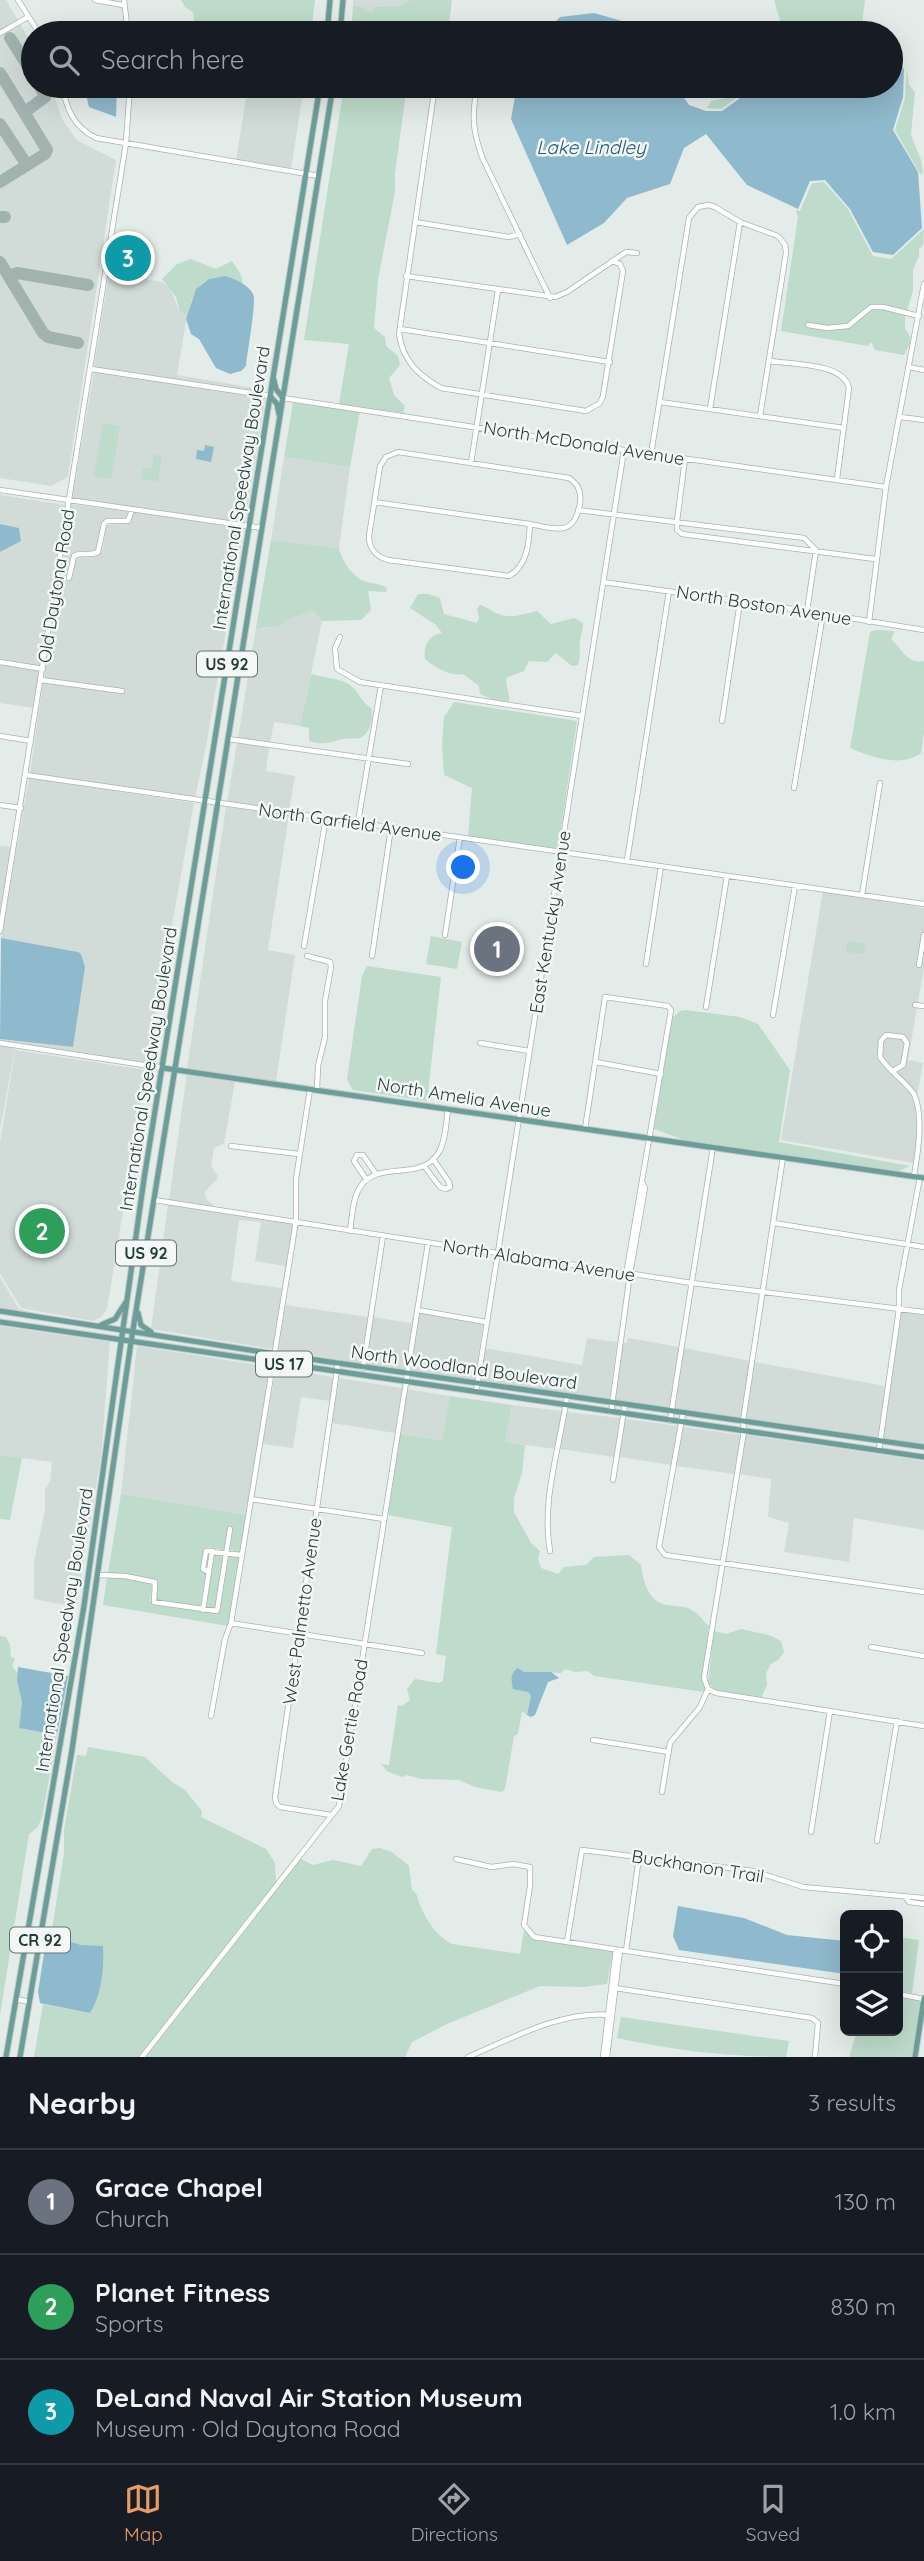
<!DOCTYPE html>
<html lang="en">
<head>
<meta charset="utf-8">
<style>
	:root { --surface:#171b24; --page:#20242c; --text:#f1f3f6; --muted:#9ea1a6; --line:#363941; --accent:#e79b66 }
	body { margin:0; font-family:Quicksand,sans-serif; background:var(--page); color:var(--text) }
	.controls { position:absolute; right:21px; bottom:21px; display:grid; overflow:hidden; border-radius:10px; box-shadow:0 7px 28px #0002 }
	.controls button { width:63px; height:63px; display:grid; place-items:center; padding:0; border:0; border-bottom:2px solid var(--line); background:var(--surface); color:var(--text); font:35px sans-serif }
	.you { position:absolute; left:464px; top:868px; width:24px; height:24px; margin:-18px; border:5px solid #fff; border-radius:50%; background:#1a73e8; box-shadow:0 0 0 10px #1a73e833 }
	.badge { display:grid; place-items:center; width:46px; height:46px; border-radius:50%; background:var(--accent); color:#fff; font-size:23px; font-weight:700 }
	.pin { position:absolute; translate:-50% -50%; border:4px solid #fff; box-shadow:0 2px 7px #0006 }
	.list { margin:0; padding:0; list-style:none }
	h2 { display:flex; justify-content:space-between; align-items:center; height:91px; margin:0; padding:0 28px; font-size:30px }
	h2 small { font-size:23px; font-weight:400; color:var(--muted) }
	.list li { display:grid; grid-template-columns:46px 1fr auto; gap:21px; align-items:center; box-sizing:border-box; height:105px; padding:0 28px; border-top:2px solid var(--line) }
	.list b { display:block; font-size:26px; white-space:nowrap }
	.list p { margin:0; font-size:23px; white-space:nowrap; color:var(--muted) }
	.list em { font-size:23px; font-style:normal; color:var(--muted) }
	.icon { flex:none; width:38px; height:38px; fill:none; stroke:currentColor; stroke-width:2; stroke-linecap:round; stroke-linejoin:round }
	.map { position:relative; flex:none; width:924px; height:2057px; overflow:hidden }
	.search { position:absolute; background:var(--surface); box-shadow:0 7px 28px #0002; left:21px; right:21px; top:21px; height:77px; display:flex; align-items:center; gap:18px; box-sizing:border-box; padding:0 24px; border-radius:38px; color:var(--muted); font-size:26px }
	.sheet { height:406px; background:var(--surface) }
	nav { display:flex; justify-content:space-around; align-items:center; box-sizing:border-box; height:98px; border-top:2px solid var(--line); background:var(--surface); font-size:19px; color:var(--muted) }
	nav a { display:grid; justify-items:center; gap:4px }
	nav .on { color:var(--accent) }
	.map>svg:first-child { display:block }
	.built { fill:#d1dcd9; fill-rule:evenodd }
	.green { fill:#bedbcb }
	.water { fill:#8fb9cc }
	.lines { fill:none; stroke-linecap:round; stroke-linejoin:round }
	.taxiway { stroke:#a1b2af; stroke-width:12 }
	.minor-casing { stroke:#a6b4b1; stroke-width:6 }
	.major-casing { stroke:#c2c8c8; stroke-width:7 }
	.minor { stroke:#fff; stroke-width:4.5 }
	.major { stroke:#6b9e99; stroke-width:5 }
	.labels { text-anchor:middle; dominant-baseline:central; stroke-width:5; stroke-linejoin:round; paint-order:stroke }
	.shield { fill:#f3f8f7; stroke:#627472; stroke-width:2 }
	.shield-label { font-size:16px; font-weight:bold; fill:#243c39 }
	.street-label { font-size:18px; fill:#243c39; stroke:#f3f8f7 }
	.water-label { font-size:19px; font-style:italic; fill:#235873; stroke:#f3f8f7 }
</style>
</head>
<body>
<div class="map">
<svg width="924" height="2057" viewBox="0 0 924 2057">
	<rect width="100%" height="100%" fill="#e3ece9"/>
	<path class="built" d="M0,0H6L33,46V86H51L62,119L77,140L116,160L68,477L51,486L0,478Z
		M353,0H410L406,4L371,13L361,7L353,6Z
		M248,86H304L291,169L236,160Z
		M109,274L163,282L170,289L180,312L187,316L177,375L266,390V393L94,367Z
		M94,371L265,398L245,523L72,499Z
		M284,457L350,467L339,548L271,540Z
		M0,495L66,505L41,666L0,660V552L21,540L19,528L0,524Z
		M71,504L129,512L127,519H107L102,522L96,551H79L72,555L66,580L70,581L76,558L94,557L99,554L103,549L106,525L129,523L134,512L244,528L206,746L195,798L30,773L43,682L124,693V689L44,678Z
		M314,611L322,621L300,726L274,722L270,743L238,738L256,628H272L289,617Z
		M0,664L40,671L34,708L0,703Z
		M237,743L269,747L266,771L295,776L289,811L227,803Z
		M29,778L194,803L147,1063L0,1041V1039L73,1047L78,952L1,938Z
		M226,807L289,815L268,950L295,955L276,1081L187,1069Z
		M0,846L12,847L0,915Z
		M823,891L924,908V967L908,1060L923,1063L915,1108L918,1139L914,1163L781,1140Z
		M0,1045L15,1048L0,1130Z
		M15,1050L146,1070L107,1309L101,1317L93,1321L21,1308L0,1273V1143Z
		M187,1073L276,1086L275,1088L235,1082L224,1144L214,1148L211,1166L218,1176L217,1179L205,1192L206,1199L215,1207L169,1200Z
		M168,1205L293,1223L273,1349L151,1329ZM239,1220L261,1222L255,1261L285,1266L282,1288L231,1281Z
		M0,1277L19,1309L34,1313L0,1308Z
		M285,1305L368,1317L361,1363L278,1350Z
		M415,1309L405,1370L366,1364L373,1317L411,1323Z
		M901,1312L924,1315V1445L883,1439Z
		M419,1313L483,1324L475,1381L410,1371Z
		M0,1326L110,1342L101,1457L76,1607L34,1599V1601V1561L45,1510V1489L50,1481L52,1462L0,1455Z
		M587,1338L617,1342L610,1399L480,1381L485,1348L582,1365Z
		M628,1338L679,1347L669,1407L615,1400L622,1343H627Z
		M137,1346L270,1367L246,1515L121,1494Z
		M684,1348L750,1361L741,1418L674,1408Z
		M755,1362L885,1386L878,1438L746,1419Z
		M276,1367L333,1377L330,1401L301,1397L293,1448L263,1444Z
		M339,1378L402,1388L395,1433L332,1423Z
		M407,1389L450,1396L442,1440L400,1434Z
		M512,1405L562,1411L555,1449L505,1442Z
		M567,1412L620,1418L614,1457L560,1449Z
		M625,1419L678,1426L671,1465L619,1457Z
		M683,1427L741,1435L734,1474L676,1466Z
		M746,1435L924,1461V1530L854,1518L849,1562L784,1552L789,1523L768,1517L771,1479L739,1474Z"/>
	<path class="green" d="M181,0H315L311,33H196L193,12L185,7Z
		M410,0H452L449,24L442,32L351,33L353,6L361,7L371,13L376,7L398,6Z
		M774,0H865L861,33H792L781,24Z
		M907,69L909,85L915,92L911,135L921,160L923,173L920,174L895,130L905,98Z
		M344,86H404L405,100L395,173V192L378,279L374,328L385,337L386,346L398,356L400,365L389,378L394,395L405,406L403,413L339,404L349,344L304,340Z
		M746,86H754L721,109L707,108L711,101L726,98Z
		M824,182L848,209L873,256L891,259L924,229L923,245L919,249V256L913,269V291L907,311L883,304L871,305L847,323L827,326L807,322L805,326C839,335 846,329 872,309H883L905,315V328L912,340L904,355L875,350L871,342L868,346L781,331L798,217L796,210L800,211L811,185L814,183Z
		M191,259L216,269L232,261L241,275L243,284C229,274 209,273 197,289C192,296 190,308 187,316L180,312L176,297L162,279L177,264Z
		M293,403L360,411L350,467L284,457Z
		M103,423L120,426L111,479L94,476Z
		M154,454L162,456L158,482L141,479L143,468L152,469Z
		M271,540L339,548C342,561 352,576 364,581C373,584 380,583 387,588L386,592L368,591L371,610L361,620L322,621L314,611L289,618L279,627L256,628Z
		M418,594H428L440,598L444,614L477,623L479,618L477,609L480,605C487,607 490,610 496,613C511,620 523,614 537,611L551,624L574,618L583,623C583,631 581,634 580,641C579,649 581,656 578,665L572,666L556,653L547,662L529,661L524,671L507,677C504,686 511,693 509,701C500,703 488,698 480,694L479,686L463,674C451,677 434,667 425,659C423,646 429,635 442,633L436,625L410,608Z
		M876,630L895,631L891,639C902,649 908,665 924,661V733L921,753C900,768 872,757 850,748L870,632Z
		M311,674C323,678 342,678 351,686C360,693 361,702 371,708C374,717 370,734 360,738C355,739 348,738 343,739C330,742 321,746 309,741V728L300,726Z
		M454,702L577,721L558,849L468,836L472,788L444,775L442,745L444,717Z
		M431,936L462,942L457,969L426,964Z
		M847,941L865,944L864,954L846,952Z
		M367,966L441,977L427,1101L353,1090L347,1079L362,976Z
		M685,1010L740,1017L758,1024L790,1070L779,1142L910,1166L899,1171L684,1140L654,1129L672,1018L680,1011Z
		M450,1396L512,1405L505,1442L525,1445L522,1473L514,1498V1512L531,1543L540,1551L538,1559L541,1568L558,1574L564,1567L586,1565L594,1557L629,1555L641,1565C643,1581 648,1601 666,1605C674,1606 681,1606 688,1608C698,1612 702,1620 709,1626L702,1678L705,1689L704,1692L594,1676L588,1671L575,1672L565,1669L561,1673C548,1671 532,1675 521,1671L513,1688L529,1692L531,1696L527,1715L522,1711L518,1734L514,1736L505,1789L502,1792L475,1787L459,1780L421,1779L407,1775L403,1777L388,1772L381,1764L389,1765L398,1705L402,1706L410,1700L407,1689L415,1679L439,1683L443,1681L446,1656L436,1654L452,1527L388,1515L400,1434L442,1440Z
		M0,1455L22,1458L10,1520L0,1519Z
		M121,1494L246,1515L240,1552L230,1550L233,1528L229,1527L224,1550L209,1547L204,1550L201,1569L206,1573L200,1607L155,1600L158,1583L155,1580L108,1573Z
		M214,1554H224L215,1609L206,1608Z
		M229,1555L239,1557L228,1626L103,1605L107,1578H125L152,1584L150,1601L155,1605L217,1613L220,1610Z
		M741,1629L769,1635L781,1641L784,1652L778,1660L771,1664L766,1673L767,1685L761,1698L717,1691L708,1683L714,1631L726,1634Z
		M0,1636L6,1637L10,1645L11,1657L15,1658L12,1666L19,1675L17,1681L22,1702L19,1728L57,1735L42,1818L37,1828L29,1834L0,2015Z
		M88,1747L145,1757L172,1782L185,1790L202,1811L201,1817L266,1849L275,1863L276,1882L139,2057H34L43,2004L90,2013L96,1998L81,1945L52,1936V1930L64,1853V1830L77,1755L86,1756Z
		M380,1848L392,1852L409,1866L412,1890C419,1895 417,1898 420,1905C426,1920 437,1937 452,1944L520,1954L524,1931L534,1939L613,1951L607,1984L583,1987L540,1986L447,2024L412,2042L405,2057H146L301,1859L313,1865L333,1860L361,1866L372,1849Z
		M898,1937L919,1940L912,1993L898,1991Z
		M898,1996L921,2001L912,2057H849L857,2031H898Z
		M621,2017L789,2041L786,2057C729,2057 672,2050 617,2038Z"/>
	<path class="water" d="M594,13L622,21L639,33H544L560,17Z
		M891,57L904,69L903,97L893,130L918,172L922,228L893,255L873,252L850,209L825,180L810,181L798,209L747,185L706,134L684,148L670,184L627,198L604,223L567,245L511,119L517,86H676L689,105L706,111H722L757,86H891Z
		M84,86H117L116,117L89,107Z
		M225,276C234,278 249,285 253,294C257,301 247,353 246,366L241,371L230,374L216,368L199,339L191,334L186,319L196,289L209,279Z
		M205,445L214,447L211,462L196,459L197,450L204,451Z
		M0,524L19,528L21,541L0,552Z
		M1,938L78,952L81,954L85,967L73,1047L0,1039Z
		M18,1667L68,1676L57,1735L19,1728L22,1702L17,1681Z
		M518,1668L524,1672H551L559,1678L548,1682L535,1715L531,1717L527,1715L531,1696L528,1692L513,1689C511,1680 510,1673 518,1668Z
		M678,1906L744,1918L787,1935L845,1941V1974L679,1950L673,1936Z
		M52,1936L81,1945L103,1946C104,1968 102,1994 90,2013L40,2003L38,1992L46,1941Z"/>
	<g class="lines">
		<path class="taxiway" d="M10,38L33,74
			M0,73L47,150L45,154L0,182
			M25,112L45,97L40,86
			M0,124L27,165
			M0,217H5
			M0,262L43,333L48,337L78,343
			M9,276L17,273L88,285"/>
		<g class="minor-casing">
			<path id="minor" d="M18,0L39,33
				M95,0L123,5
				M124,0L128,33
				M0,33L28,17
				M62,86C67,110 74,127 96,138L319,176
				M435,86L399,334C403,361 418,375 441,388L586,411L600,403L603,396L623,271L620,264L612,261
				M477,86C472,116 472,128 482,157L550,298
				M415,222L509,237L520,234
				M406,276L555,297L567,292L626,252L637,253
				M808,325L827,328L848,326L871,307H883L919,316
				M400,329L610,362
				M769,361C791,364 844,363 849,388L837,479
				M909,367L924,370
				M91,369L270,396
				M283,398L624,450L886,487
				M660,402L844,428
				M710,409L740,222
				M900,417L924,420
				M651,454L689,218L698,207L708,205L715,207L740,222L778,236L785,245L786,253L760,416
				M685,459L677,521V530L682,534L875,559
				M471,463L498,290
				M0,490L262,528
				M374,502L530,524C541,526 553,530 564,528C577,525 583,502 579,490C578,485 573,481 569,478L398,452L386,457L380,466L369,536C369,549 375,556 388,560L509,576C527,566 529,544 530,524
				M578,510L804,538L816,550
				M69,578L74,556C82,551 90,557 98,552L104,524L107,521H128L132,510
				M603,582L807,611L924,630
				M807,611L816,550
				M869,622L886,487L924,284
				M340,637L335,648L337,669L360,682L582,716
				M0,662L43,669
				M41,680L122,691
				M722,721L740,602
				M0,736L31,741
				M228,739L408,764
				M26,775L924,904
				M794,788L823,614
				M0,805L21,808
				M358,822L381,685
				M627,861L669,591
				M862,895L880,783
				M0,931L126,143L130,86
				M445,935L460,837
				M304,946L326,818
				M307,956L330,962L331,967L325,1001V1037L318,1066L317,1089
				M372,956L391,828
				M646,964L661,866
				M919,965L924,935
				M915,1005L924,1006
				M706,1007L727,876
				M773,1015L795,886
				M0,1043L163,1068
				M480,1043L529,1051
				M596,1062L661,1074
				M893,1071L903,1065L907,1043L903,1037L886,1035L881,1041L880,1057C889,1071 904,1080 914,1094C924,1116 918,1152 914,1176
				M585,1129L605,997L668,1006L671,1010L627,1269L629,1273
				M231,1146L299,1154
				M424,1166L440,1187L446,1189L450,1187L449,1182L433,1159
				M366,1179L354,1161L357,1155H363L376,1174
				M154,1200L692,1283L924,1312
				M774,1223L924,1247
				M350,1231C352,1219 352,1204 357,1193C372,1156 420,1185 439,1152C446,1140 446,1122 448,1109
				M417,1310L486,1322
				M363,1368L383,1236
				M476,1392L624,450
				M611,1412L630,1274L645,1188L643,1184
				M683,1413L659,1547L665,1555L924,1592
				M670,1421L713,1147
				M879,1450L899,1309V1290L920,1177
				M613,1480L625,1404
				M251,1499L384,1519
				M550,1551C541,1500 560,1447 567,1396
				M209,1572L203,1569L206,1551H213
				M97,1575L125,1576L155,1582L154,1602L217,1611L230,1529
				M203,1610L212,1552L242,1555
				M231,1623L422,1653
				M871,1647L924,1656
				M708,1689L704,1678L744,1431L743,1421L783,1157
				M708,1689L716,1693L924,1726
				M211,1716L225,1639L231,1623L296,1221V1179L310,1089
				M593,1740L669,1752
				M662,1792L670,1743L700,1707L708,1689
				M331,1815L280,1807L276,1803L275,1797L338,1363
				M811,1832L830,1711
				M877,1841L897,1721
				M456,1859L491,1867L513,1864L530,1867V1886L524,1925L534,1937L845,1984
				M906,1898L909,1902L924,1904
				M567,1942L582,1850L753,1871L803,1887L924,1898
				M626,1951L639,1857
				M615,1988L812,2018L818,2023L815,2057
				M898,1994L924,1999
				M16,1999L29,2002
				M142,2057L339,1806L428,1243
				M468,2057C513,2038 562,2010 612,2015
				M603,2057L616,1949
				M607,2057L620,1950"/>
		</g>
		<g class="major-casing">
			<path id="major" d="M327,33L330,0
				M340,33L343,0
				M274,380L276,389L283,398
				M270,396L277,404L279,414
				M163,1068L924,1178
				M0,1311L275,1354L924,1447
				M138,1313L141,1325L151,1332
				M0,1322L924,1457
				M101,1325L115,1319L126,1302
				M6,2057L84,1606L144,1179L320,86
				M20,2057L72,1750L131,1342L333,86
				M915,2057L924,1998"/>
		</g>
		<use href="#minor" class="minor"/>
		<use href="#major" class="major"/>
	</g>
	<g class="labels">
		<g class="shield">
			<rect x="197" y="651.5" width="60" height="25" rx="5"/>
			<rect x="116" y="1240.5" width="60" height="25" rx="5"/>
			<rect x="256" y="1351.5" width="56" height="25" rx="5"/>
			<rect x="10" y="1927.5" width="60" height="25" rx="5"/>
		</g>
		<g class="shield-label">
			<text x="227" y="664">US 92</text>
			<text x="146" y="1253">US 92</text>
			<text x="284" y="1364">US 17</text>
			<text x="40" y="1940">CR 92</text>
		</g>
		<g class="street-label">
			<text transform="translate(584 443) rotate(9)">North McDonald Avenue</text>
			<text transform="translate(241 488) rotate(-81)">International Speedway Boulevard</text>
			<text transform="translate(56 586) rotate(-81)">Old Daytona Road</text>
			<text transform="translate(764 605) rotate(9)">North Boston Avenue</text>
			<text transform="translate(350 822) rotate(8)">North Garfield Avenue</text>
			<text transform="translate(550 922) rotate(-81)">East Kentucky Avenue</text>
			<text transform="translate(148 1069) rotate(-81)">International Speedway Boulevard</text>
			<text transform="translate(464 1097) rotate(9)">North Amelia Avenue</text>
			<text transform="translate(539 1260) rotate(9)">North Alabama Avenue</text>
			<text transform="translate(464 1367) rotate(8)">North Woodland Boulevard</text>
			<text transform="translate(302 1611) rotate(-82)">West Palmetto Avenue</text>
			<text transform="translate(64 1630) rotate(-81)">International Speedway Boulevard</text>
			<text transform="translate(349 1730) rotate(-80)">Lake Gertie Road</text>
			<text transform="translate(698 1866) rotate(9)">Buckhanon Trail</text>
		</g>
		<g class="water-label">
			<text x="591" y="147">Lake Lindley</text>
		</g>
	</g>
</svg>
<div class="controls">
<button><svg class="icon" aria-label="locate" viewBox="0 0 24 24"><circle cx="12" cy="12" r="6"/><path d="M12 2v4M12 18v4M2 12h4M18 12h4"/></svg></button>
<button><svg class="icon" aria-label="layers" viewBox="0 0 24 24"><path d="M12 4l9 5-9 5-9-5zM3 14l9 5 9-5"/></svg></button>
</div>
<div class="you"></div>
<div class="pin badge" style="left:497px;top:949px;background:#6b7280">1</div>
<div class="pin badge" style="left:42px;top:1231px;background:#2e9e5b">2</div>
<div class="pin badge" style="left:128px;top:258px;background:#0f9aa8">3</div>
<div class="search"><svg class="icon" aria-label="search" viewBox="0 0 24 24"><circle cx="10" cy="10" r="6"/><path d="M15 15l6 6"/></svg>Search here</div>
</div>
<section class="sheet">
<h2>Nearby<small>3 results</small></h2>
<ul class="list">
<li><span class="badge" style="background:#6b7280">1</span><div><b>Grace Chapel</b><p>Church</p></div><em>130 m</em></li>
<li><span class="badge" style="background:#2e9e5b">2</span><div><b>Planet Fitness</b><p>Sports</p></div><em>830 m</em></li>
<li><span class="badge" style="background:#0f9aa8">3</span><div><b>DeLand Naval Air Station Museum</b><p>Museum · Old Daytona Road</p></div><em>1.0 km</em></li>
</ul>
</section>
<nav>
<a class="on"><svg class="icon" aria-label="map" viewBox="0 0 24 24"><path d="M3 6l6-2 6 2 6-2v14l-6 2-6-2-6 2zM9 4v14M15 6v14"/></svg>Map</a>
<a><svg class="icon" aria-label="directions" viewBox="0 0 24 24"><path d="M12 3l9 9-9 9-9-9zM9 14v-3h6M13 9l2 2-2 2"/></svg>Directions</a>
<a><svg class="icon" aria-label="saved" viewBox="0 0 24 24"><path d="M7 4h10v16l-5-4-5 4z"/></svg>Saved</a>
</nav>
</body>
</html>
